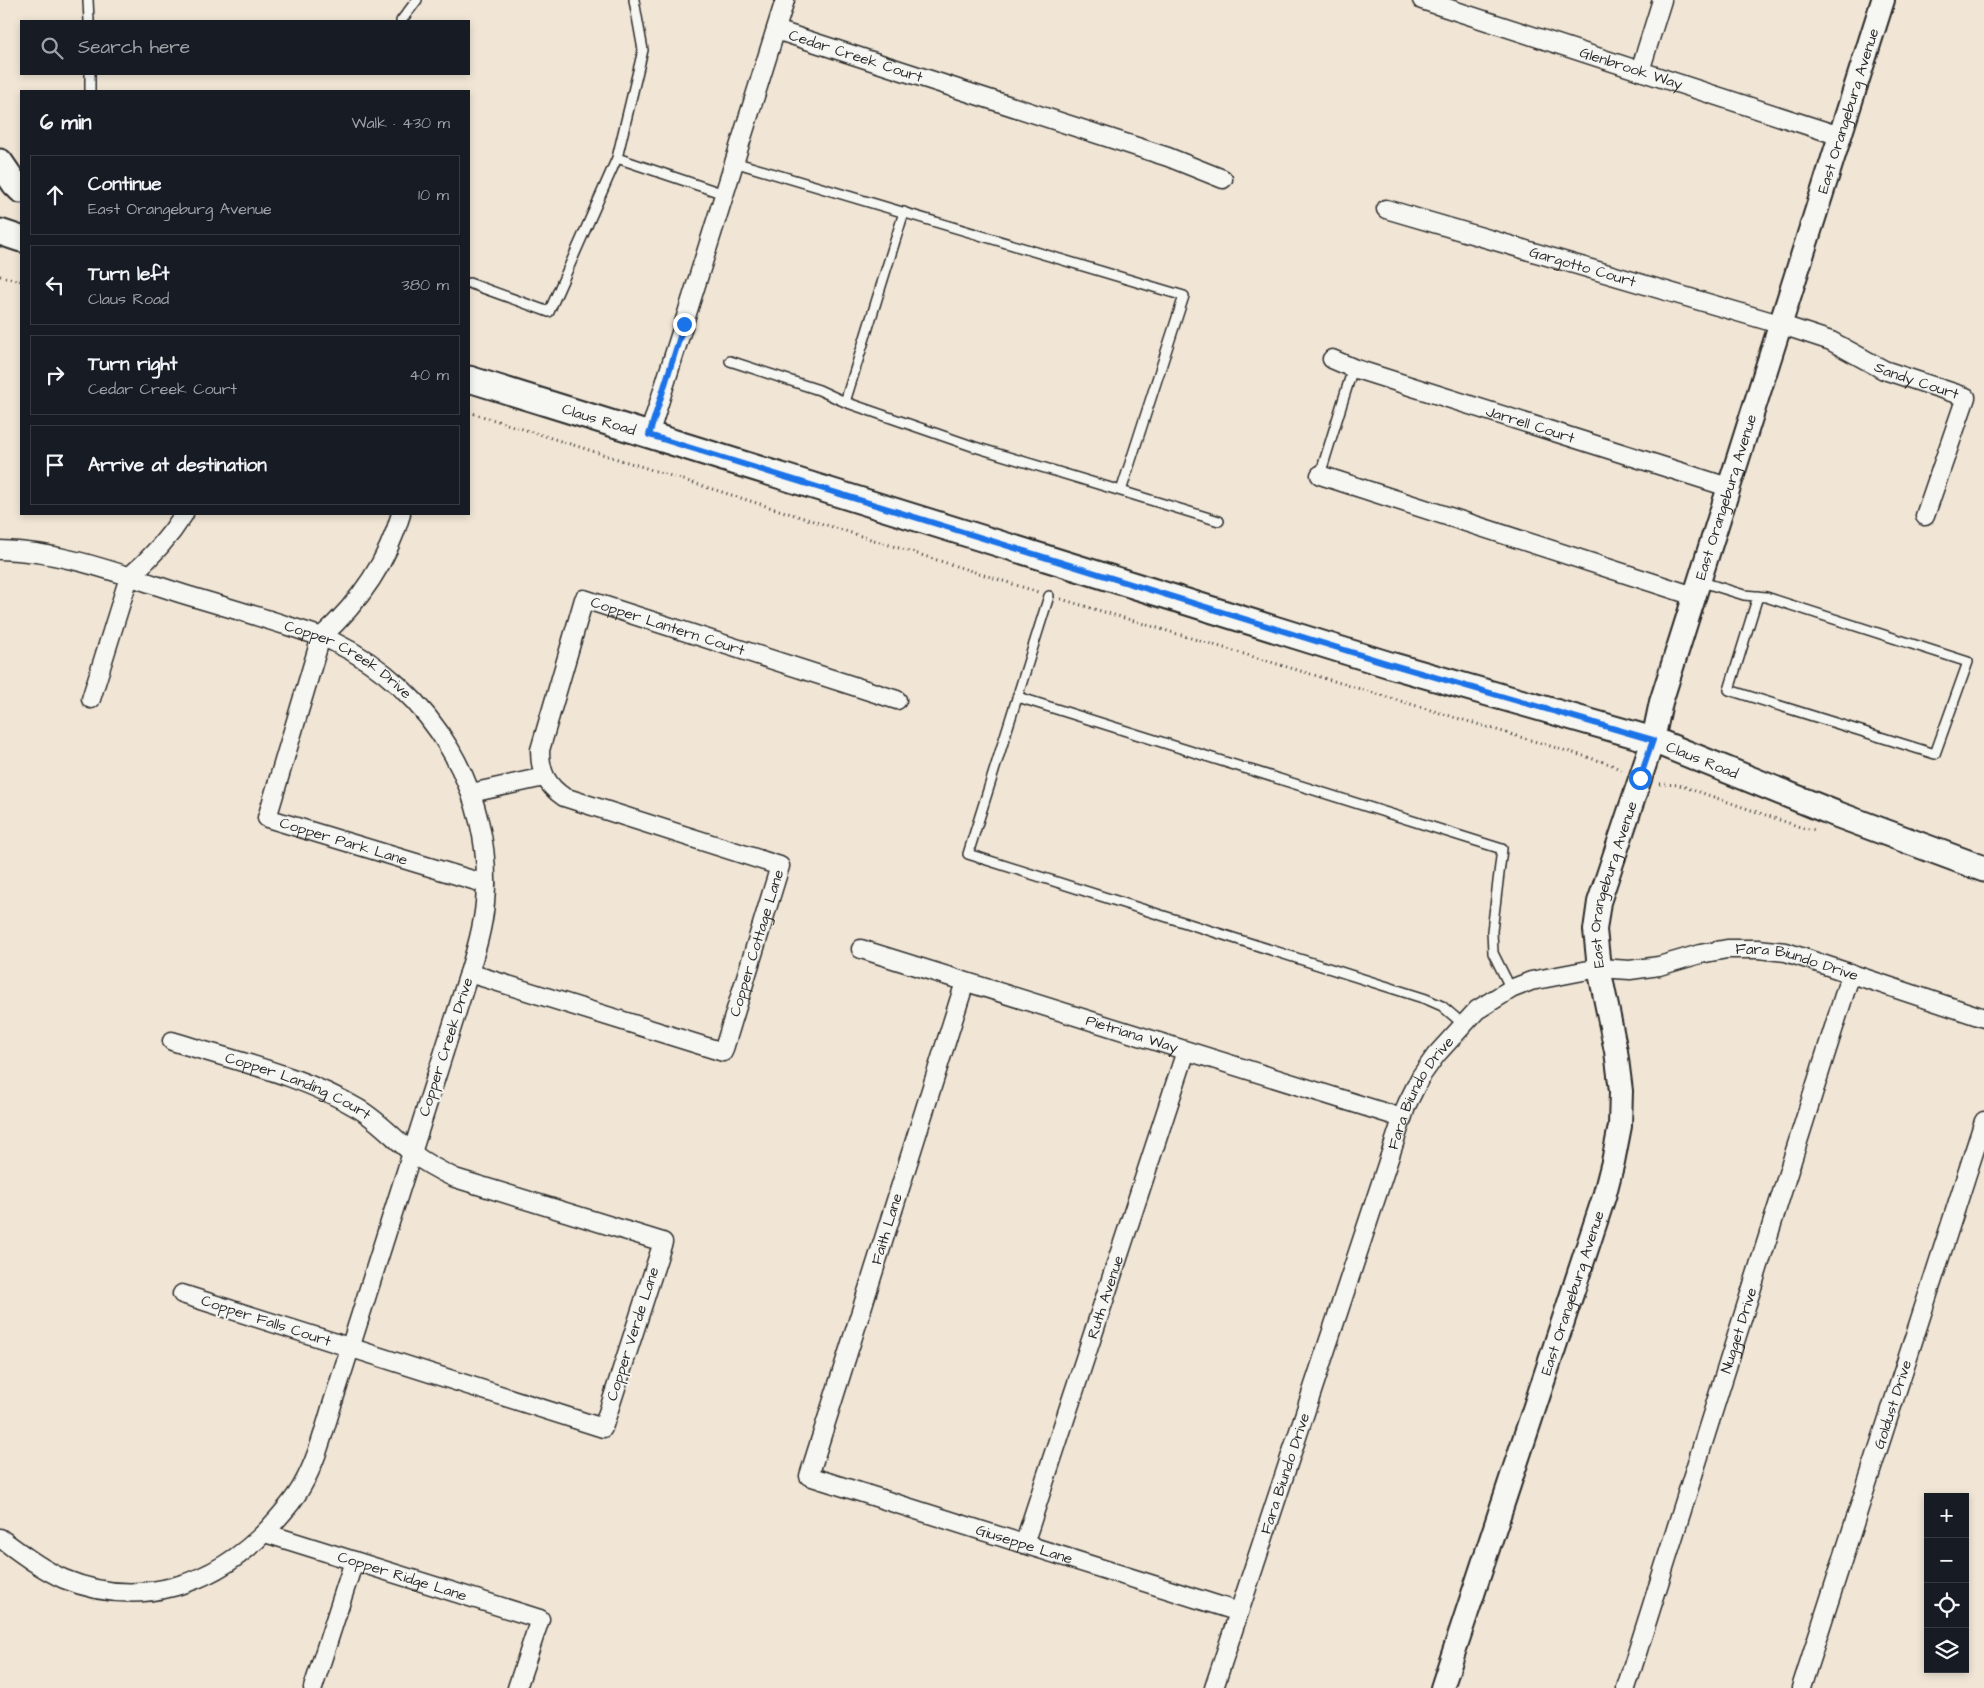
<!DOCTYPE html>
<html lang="en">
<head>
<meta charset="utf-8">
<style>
	:root { --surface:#171b24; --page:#20242c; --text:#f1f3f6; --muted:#9ea1a6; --line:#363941 }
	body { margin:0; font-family:"Architects Daughter",sans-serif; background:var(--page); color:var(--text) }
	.controls { position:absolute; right:15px; bottom:15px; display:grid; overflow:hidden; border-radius:0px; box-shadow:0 2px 8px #0003 }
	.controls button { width:45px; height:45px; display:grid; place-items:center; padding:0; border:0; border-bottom:1px solid var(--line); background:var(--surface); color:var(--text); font:25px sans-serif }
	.stop { position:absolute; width:15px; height:15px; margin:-11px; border:4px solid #1a73e8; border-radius:50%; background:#fff }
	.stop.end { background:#1a73e8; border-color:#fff; box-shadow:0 1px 5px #0008 }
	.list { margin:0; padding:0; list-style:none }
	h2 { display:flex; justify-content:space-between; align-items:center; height:65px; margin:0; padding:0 20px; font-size:21px }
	h2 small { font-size:16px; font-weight:400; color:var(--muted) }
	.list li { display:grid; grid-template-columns:32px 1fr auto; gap:15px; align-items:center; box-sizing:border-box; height:80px; margin:0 10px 10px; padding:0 10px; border:1px solid var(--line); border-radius:0px }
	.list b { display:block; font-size:19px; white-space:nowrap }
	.list p { margin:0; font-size:16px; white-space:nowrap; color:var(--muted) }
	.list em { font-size:16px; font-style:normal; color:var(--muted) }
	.icon { flex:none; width:28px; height:28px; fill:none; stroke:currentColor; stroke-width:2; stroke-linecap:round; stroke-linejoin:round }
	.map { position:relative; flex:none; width:1984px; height:1688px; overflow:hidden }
	.search { position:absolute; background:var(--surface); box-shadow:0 2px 8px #0003; left:20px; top:20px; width:450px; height:55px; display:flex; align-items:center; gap:12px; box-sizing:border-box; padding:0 18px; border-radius:0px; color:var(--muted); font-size:19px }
	.panel { position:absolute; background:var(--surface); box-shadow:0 2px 8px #0003; left:20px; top:90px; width:450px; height:425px; border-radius:0px }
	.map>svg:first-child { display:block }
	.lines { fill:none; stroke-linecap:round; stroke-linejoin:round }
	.service-casing { stroke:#2b2b2b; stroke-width:12 }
	.minor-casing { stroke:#2b2b2b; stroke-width:21 }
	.tertiary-casing { stroke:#2b2b2b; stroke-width:26 }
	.secondary-casing { stroke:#2b2b2b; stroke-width:29 }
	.path { stroke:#2b2b2b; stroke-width:3; stroke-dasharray:1 4; stroke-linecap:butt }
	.service { stroke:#f6f6f2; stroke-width:9 }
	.minor { stroke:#f6f6f2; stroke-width:18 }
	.tertiary { stroke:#f6f6f2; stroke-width:22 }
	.secondary { stroke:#f6f6f2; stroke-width:25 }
	.route { stroke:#1a73e8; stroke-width:6 }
	.labels { text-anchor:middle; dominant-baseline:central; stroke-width:4; stroke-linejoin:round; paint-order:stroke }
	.street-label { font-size:15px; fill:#2b2b2b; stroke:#f6f6f2 }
</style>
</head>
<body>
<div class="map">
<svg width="1984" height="1688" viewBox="0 0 1984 1688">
	<rect width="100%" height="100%" fill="#f1e6d6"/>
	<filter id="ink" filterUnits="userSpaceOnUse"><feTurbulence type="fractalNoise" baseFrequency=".02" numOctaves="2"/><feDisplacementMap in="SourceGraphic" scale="10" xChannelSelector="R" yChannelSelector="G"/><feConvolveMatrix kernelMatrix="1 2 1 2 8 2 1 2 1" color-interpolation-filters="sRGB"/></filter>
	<g filter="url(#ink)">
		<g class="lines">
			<g class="service-casing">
				<path id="service" d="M88,0L89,21
					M401,21L417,0
					M90,74V91
					M617,158L724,194
					M469,283L549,312L617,158L643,50L634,0
					M730,361L819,390L845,402L975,447L1121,491L1184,296L734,162
					M845,402L904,212
					M1320,475L1353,368
					M1121,491L1219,521
					M1699,581L1744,595L1766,597L1968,662L1935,754L1729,690L1758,596
					M1049,596L968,854L1426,999L1442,1006L1463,1024
					M1018,697L1502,849L1492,931L1493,953L1511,989"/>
			</g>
			<g class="minor-casing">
				<g id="minor">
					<path id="s1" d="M1422,0L1840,136"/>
					<path id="s2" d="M776,30L1168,157L1223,179"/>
					<path d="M1640,71L1662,0"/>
					<path id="s3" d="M1386,209L1779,324L1831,341L1884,370L1966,397L1925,516"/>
					<path id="s4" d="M1332,359L1353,368L1728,487"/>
					<path d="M649,435L785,0"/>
					<path d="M1320,475L1694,596"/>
					<path id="s5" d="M0,550C64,551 126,576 186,595C220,605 254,615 288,626C303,631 319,635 334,642C432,689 495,794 485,903C483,927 476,950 469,973C439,1069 408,1164 378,1260C363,1307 348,1355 333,1402C324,1430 317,1460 302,1486C293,1502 281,1515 269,1528C215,1585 139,1610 64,1579C41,1569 21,1553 0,1538"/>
					<path d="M129,577C151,558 169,538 184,514"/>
					<path id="s6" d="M321,637L267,818L486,884"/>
					<path d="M321,637C359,603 387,563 401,514"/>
					<path d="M91,699L129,577"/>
					<path d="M471,793L544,777"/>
					<path id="s7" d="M861,949L1402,1118"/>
					<path id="s8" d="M469,973L723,1052L780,866L564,797C546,785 540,771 540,750L584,599L897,700"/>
					<path id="s9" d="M965,982L809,1476L1239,1612"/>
					<path id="s10" d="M172,1041C235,1061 302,1075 359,1109C379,1121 394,1138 412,1153C425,1163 440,1171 455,1178L663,1242L603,1428L182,1294"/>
					<path id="s11" d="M265,1533L540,1619L517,1688"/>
					<path id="s12" d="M1024,1544L1186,1051"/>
					<path d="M313,1688L354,1561"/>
					<path id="s13" d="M1214,1688L1407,1104L1421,1076L1436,1055L1477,1010L1511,989L1531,981L1599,968L1630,970L1659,966L1700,954L1727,949H1758L1786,952L1984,1018"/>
					<path id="s14" d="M1626,1688L1851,973"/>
					<path id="s15" d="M1801,1688L1984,1121"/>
				</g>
			</g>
			<g class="tertiary-casing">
				<g id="tertiary">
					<path id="s16" d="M1442,1688L1604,1197L1613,1162L1620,1126L1621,1091L1616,1051L1599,968L1595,930L1599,902L1653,740L1661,702L1883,0"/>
				</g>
			</g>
			<g class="secondary-casing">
				<g id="secondary">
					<path d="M0,162L15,184L21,190"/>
					<path d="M0,232L21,239"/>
					<path id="s17" d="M469,379L1390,665L1653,740L1836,814L1984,869"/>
				</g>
			</g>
			<path class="path" d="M0,276L21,281
				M469,412L1038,592
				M1061,599L1610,764L1623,771
				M1660,784L1679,785L1803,828L1816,830"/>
			<use href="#service" class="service"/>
			<use href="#minor" class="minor"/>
			<use href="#tertiary" class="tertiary"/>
			<use href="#secondary" class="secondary"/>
		</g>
	</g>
	<g class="lines" filter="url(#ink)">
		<path class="route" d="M684,324L649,435L1390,664L1653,740L1640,778"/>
	</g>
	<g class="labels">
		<g class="street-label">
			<text stroke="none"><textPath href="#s2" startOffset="84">Cedar Creek Court</textPath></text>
			<text stroke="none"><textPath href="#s1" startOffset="220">Glenbrook Way</textPath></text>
			<text stroke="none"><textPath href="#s16" startOffset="1646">East Orangeburg Avenue</textPath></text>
			<text stroke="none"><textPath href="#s3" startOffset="205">Gargotto Court</textPath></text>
			<text stroke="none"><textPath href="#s3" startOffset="559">Sandy Court</textPath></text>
			<text stroke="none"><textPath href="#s17" startOffset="136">Claus Road</textPath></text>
			<text stroke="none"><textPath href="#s4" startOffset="209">Jarrell Court</textPath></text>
			<text stroke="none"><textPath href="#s16" startOffset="1241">East Orangeburg Avenue</textPath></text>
			<text stroke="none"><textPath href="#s8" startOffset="988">Copper Lantern Court</textPath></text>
			<text stroke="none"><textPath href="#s5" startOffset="368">Copper Creek Drive</textPath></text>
			<text stroke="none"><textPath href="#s17" startOffset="1291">Claus Road</textPath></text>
			<text stroke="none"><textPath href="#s6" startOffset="269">Copper Park Lane</textPath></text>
			<text stroke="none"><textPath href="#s16" startOffset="836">East Orangeburg Avenue</textPath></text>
			<text stroke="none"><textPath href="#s8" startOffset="380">Copper Cottage Lane</textPath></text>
			<text stroke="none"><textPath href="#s13" startOffset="1066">Fara Biundo Drive</textPath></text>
			<text stroke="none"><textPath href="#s7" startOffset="284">Pietriana Way</textPath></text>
			<text transform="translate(446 1047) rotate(-72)">Copper Creek Drive</text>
			<text stroke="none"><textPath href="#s10" startOffset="134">Copper Landing Court</textPath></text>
			<text stroke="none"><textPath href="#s13" startOffset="631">Fara Biundo Drive</textPath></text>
			<text transform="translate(887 1229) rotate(-73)">Faith Lane</text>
			<text stroke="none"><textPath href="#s16" startOffset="416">East Orangeburg Avenue</textPath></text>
			<text stroke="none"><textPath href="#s12" startOffset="260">Ruth Avenue</textPath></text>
			<text transform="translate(266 1321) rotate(18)">Copper Falls Court</text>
			<text stroke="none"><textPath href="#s14" startOffset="375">Nugget Drive</textPath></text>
			<text transform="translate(633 1334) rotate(-72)">Copper Verde Lane</text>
			<text stroke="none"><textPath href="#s15" startOffset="298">Goldust Drive</textPath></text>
			<text stroke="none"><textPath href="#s13" startOffset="226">Fara Biundo Drive</textPath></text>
			<text stroke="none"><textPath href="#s9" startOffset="744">Giuseppe Lane</textPath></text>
			<text stroke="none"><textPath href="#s11" startOffset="144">Copper Ridge Lane</textPath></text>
		</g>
	</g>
</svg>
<div class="controls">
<button>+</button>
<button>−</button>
<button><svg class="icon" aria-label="locate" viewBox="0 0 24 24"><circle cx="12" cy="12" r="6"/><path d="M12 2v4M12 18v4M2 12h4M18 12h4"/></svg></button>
<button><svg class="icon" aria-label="layers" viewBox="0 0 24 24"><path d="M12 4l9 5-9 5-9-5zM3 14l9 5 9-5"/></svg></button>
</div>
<div class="stop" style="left:1640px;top:778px"></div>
<div class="stop end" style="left:684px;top:324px"></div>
<div class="search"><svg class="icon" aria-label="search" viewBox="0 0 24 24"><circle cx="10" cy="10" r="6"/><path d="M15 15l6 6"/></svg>Search here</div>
<section class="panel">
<h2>6 min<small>Walk · 430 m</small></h2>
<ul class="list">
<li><svg class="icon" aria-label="ahead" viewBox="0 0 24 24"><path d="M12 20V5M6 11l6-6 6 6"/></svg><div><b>Continue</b><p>East Orangeburg Avenue</p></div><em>10 m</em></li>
<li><svg class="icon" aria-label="left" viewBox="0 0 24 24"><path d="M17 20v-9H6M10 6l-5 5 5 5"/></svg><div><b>Turn left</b><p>Claus Road</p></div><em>380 m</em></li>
<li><svg class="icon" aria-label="right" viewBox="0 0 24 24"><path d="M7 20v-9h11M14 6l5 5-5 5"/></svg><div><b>Turn right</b><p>Cedar Creek Court</p></div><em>40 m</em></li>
<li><svg class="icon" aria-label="arrive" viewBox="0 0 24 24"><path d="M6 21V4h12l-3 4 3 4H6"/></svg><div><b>Arrive at destination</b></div></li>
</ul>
</section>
</div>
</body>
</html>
